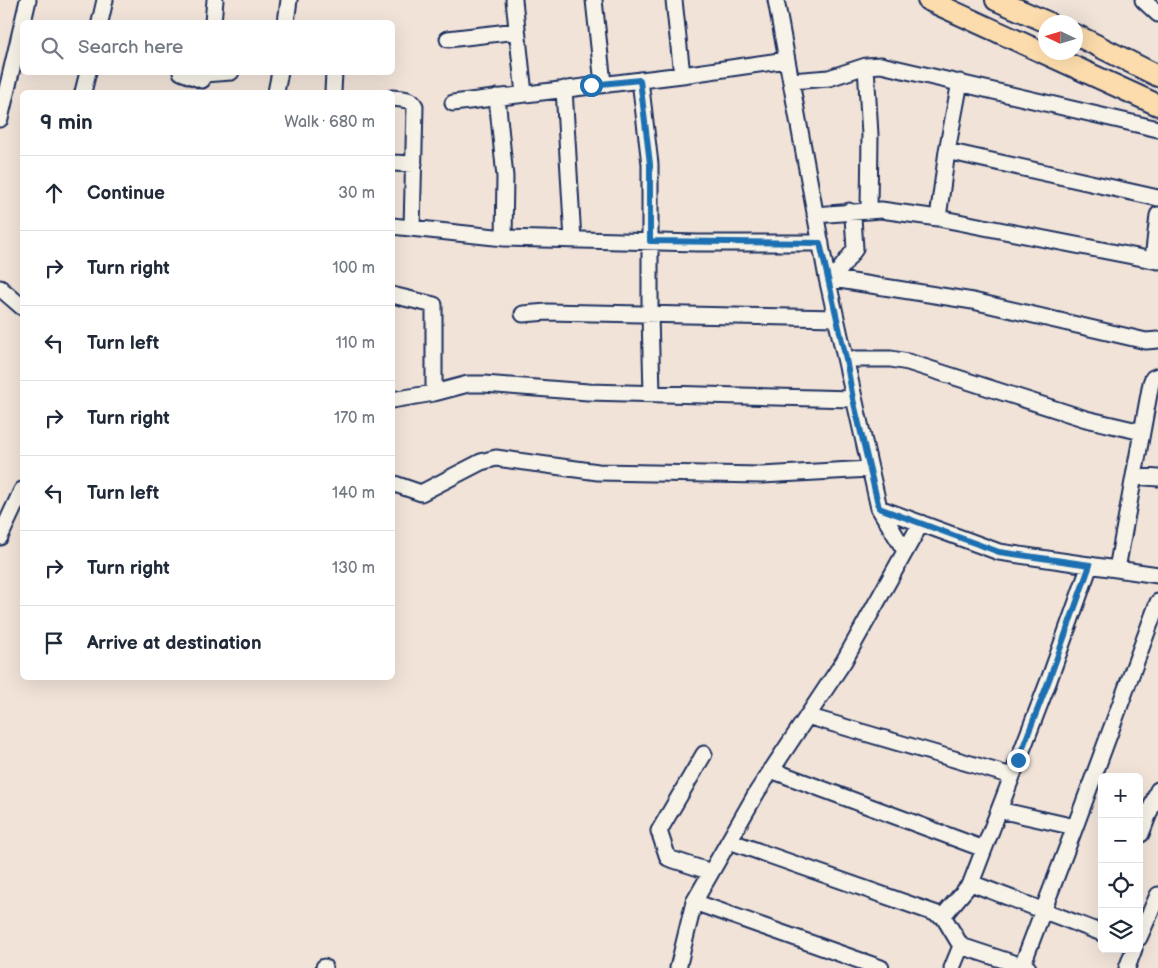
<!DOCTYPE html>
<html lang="en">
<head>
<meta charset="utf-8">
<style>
	:root { --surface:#fff; --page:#f2f2f3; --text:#1f2937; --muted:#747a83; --line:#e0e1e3 }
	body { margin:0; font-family:"Balsamiq Sans",sans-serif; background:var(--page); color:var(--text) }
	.controls { position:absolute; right:15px; bottom:15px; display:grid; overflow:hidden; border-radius:8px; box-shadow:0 5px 20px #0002 }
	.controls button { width:45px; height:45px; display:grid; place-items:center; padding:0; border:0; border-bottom:1px solid var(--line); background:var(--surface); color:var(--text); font:25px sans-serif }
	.compass { position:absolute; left:1038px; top:15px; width:45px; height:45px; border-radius:50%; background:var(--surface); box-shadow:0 5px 20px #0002; rotate:274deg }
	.stop { position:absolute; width:15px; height:15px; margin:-11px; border:4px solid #1f6fb2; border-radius:50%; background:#fff }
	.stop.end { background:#1f6fb2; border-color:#fff; box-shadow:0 1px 5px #0008 }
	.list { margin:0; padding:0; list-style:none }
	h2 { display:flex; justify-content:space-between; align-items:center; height:65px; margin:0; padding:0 20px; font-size:21px }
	h2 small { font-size:16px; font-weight:400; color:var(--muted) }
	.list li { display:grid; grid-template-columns:32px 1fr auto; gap:15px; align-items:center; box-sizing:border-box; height:75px; padding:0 20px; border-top:1px solid var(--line) }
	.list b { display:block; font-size:19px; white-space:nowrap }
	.list em { font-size:16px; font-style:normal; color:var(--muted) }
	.icon { flex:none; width:28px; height:28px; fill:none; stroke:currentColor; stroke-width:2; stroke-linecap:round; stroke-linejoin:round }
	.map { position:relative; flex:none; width:1158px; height:968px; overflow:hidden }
	.search { position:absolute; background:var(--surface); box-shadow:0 5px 20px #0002; left:20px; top:20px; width:375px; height:55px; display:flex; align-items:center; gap:12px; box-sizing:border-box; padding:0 18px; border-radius:8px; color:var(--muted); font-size:19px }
	.panel { position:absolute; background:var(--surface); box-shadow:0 5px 20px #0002; left:20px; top:90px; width:375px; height:590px; border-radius:8px }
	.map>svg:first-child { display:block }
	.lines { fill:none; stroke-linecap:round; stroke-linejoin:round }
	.minor-casing { stroke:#1b2f5e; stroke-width:19 }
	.major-casing { stroke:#1b2f5e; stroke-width:24 }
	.minor { stroke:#f7f3e8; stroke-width:15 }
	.major { stroke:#fcdcac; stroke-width:20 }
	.route { stroke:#1f6fb2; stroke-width:6 }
</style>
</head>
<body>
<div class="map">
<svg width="1158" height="968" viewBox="0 0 1158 968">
	<rect width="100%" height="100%" fill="#f1e3d8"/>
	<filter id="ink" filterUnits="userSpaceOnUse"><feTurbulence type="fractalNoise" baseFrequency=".02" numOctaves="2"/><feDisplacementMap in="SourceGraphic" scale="10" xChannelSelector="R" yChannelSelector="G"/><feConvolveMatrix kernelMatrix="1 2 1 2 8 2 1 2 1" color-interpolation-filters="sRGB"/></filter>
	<g filter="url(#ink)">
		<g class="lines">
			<g class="minor-casing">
				<path id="minor" d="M514,0L524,94
					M594,0L603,84
					M674,0L682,75
					M776,0L827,278L879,508L999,552L1158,575
					M1143,0L1158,14
					M100,22L105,0
					M213,22L215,0
					M286,22L289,0
					M448,39L517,31
					M866,66L870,135L869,209
					M181,72L202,80
					M204,74L231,72
					M640,80L650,164V314L652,394
					M791,81L829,78L866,66L881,65L1158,129
					M564,89L573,240
					M83,92L88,72
					M276,92L280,72
					M333,92L334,72
					M497,97L505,177L504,238
					M392,98C401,99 411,98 415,106L412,228
					M453,103L682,75L787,60
					M0,119L28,0
					M947,151L1158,198
					M392,163L414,164
					M815,215L881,210L938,218L1158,261
					M938,218L947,151L960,82
					M392,226L504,238L698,243H821
					M1153,260L1158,215
					M827,278L973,301L1146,341L1158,340
					M833,279L855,249L853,217L849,211
					M0,288L22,307
					M392,295L434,305V393
					M523,314L547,312L836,318
					M846,359H891L908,362L1086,419L1142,432
					M392,400L434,393L468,384H484L588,392L853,399
					M1134,476L1158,478
					M392,483L421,493L481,462L496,458L598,472L762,475L870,469
					M879,508L905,551
					M0,537L22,490
					M1117,569L1151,383L1153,378L1158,376
					M807,716L1012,776
					M704,754L659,831L668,858L711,872
					M771,770L984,849
					M999,810L1075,827
					M1141,834L1158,790
					M729,841L943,916L961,946
					M971,883L1102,933
					M943,916L971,883L1049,680L1090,565
					M1139,938L1158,895
					M1022,966L1075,827L1158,602
					M324,968V967
					M678,968L694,902
					M881,968L694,902L757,792L844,661L921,523
					M952,968L961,946L1028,968
					M1127,968L1134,949"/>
			</g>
			<g class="major-casing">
				<path id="major" d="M928,0L1158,105
					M996,0L1047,22
					M1076,35L1158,76"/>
			</g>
			<use href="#minor" class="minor"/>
			<use href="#major" class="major"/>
		</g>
	</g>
	<g class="lines" filter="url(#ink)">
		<path class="route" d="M591,85L640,80L650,164V241L820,243L846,359L853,399L879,508L999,552L1090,565L1049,680L1018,760"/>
	</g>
</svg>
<div class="controls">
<button>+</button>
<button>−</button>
<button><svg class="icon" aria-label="locate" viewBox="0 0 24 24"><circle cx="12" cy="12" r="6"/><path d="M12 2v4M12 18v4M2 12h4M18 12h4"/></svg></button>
<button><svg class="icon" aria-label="layers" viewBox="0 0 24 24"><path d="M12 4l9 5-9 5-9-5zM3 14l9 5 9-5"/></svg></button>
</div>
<svg class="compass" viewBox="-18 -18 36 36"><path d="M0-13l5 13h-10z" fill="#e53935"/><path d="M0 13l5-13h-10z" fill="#747a83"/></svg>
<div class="stop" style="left:591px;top:85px"></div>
<div class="stop end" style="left:1018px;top:760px"></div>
<div class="search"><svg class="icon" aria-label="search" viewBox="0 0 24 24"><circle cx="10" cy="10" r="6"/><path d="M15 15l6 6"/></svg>Search here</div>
<section class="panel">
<h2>9 min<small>Walk · 680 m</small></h2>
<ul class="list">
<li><svg class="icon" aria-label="ahead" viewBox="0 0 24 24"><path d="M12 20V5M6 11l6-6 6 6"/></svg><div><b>Continue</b></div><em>30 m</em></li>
<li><svg class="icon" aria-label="right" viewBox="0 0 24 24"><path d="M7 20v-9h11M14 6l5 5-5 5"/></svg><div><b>Turn right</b></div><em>100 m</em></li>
<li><svg class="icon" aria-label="left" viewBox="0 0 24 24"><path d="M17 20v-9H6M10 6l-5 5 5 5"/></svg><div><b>Turn left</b></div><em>110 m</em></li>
<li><svg class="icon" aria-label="right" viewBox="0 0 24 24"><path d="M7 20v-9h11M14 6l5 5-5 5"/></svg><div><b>Turn right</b></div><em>170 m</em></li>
<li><svg class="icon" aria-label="left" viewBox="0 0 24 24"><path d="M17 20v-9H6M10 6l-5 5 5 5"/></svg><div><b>Turn left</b></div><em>140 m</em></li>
<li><svg class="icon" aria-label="right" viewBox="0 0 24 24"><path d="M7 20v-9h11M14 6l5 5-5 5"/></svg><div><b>Turn right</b></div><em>130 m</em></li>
<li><svg class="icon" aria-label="arrive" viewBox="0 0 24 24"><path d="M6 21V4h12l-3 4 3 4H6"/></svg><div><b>Arrive at destination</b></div></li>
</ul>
</section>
</div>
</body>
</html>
